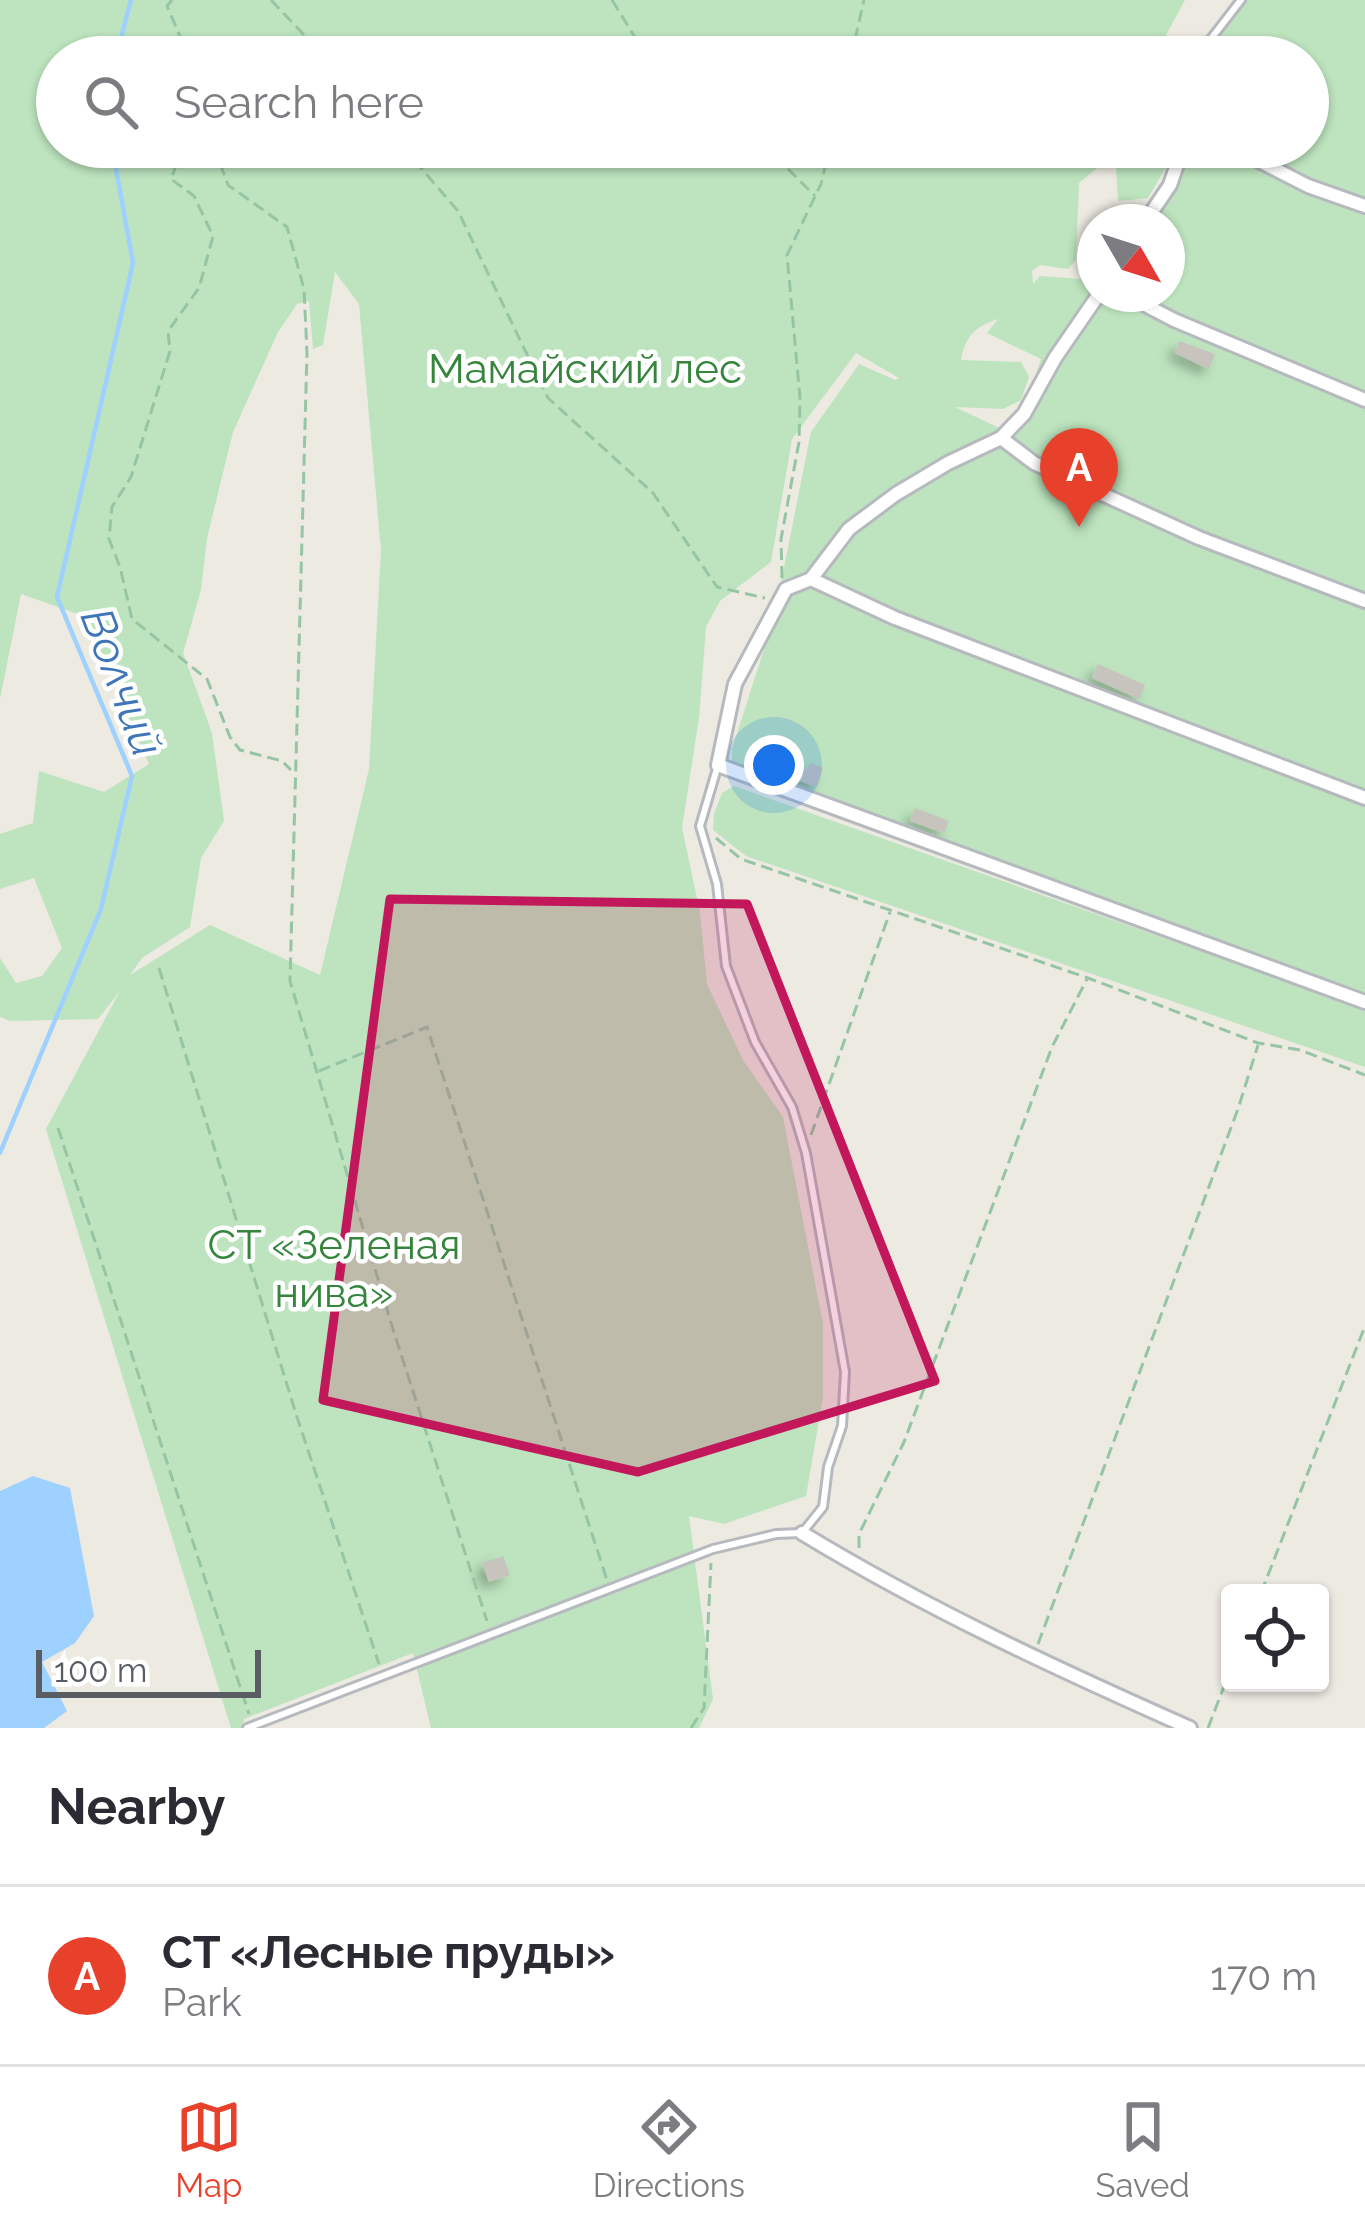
<!DOCTYPE html>
<html lang="en">
<head>
<meta charset="utf-8">
<style>
	:root { --surface:#fff; --page:#f2f2f3; --text:#2b2b33; --muted:#7c7c81; --line:#e1e1e2; --accent:#e8412b }
	body { margin:0; font-family:Raleway,sans-serif; background:var(--page); color:var(--text) }
	.controls { position:absolute; right:36px; bottom:36px; display:grid; overflow:hidden; border-radius:12px; box-shadow:0 3px 9px #0004 }
	.controls button { width:108px; height:108px; display:grid; place-items:center; padding:0; border:0; border-bottom:3px solid var(--line); background:var(--surface); color:var(--text); font:60px sans-serif }
	.compass { position:absolute; left:1077px; top:204px; width:108px; height:108px; border-radius:50%; background:var(--surface); box-shadow:0 3px 9px #0004; rotate:129deg }
	.scale { position:absolute; left:36px; bottom:30px; width:225px; box-sizing:border-box; padding-left:12px; border:6px solid #595d62; border-top:0; font-size:33px; line-height:42px; white-space:nowrap; color:#595d62; -webkit-text-stroke:9px #fff; paint-order:stroke }
	.you { position:absolute; left:774px; top:765px; width:42px; height:42px; margin:-30px; border:9px solid #fff; border-radius:50%; background:#1a73e8; box-shadow:0 0 0 18px #1a73e833 }
	.badge { display:grid; place-items:center; width:78px; height:78px; border-radius:50%; background:var(--accent); color:#fff; font-size:39px; font-weight:700 }
	.pin { position:absolute; translate:-50% -99px; filter:drop-shadow(0 3px 6px #0008) }
	.pin::after { content:''; position:absolute; top:63px; width:42px; height:36px; background:inherit; clip-path:polygon(0 0,100% 0,50% 100%) }
	.list { margin:0; padding:0; list-style:none }
	h2 { display:flex; justify-content:space-between; align-items:center; height:156px; margin:0; padding:0 48px; font-size:51px }
	h2 small { font-size:39px; font-weight:400; color:var(--muted) }
	.list li { display:grid; grid-template-columns:78px 1fr auto; gap:36px; align-items:center; box-sizing:border-box; height:180px; padding:0 48px; border-top:3px solid var(--line) }
	.list b { display:block; font-size:45px; white-space:nowrap }
	.list p { margin:0; font-size:39px; white-space:nowrap; color:var(--muted) }
	.list em { font-size:39px; font-style:normal; color:var(--muted) }
	.icon { flex:none; width:66px; height:66px; fill:none; stroke:currentColor; stroke-width:2; stroke-linecap:round; stroke-linejoin:round }
	.map { position:relative; flex:none; width:1365px; height:1728px; overflow:hidden }
	.search { position:absolute; background:var(--surface); box-shadow:0 3px 9px #0004; left:36px; right:36px; top:36px; height:132px; display:flex; align-items:center; gap:30px; box-sizing:border-box; padding:0 42px; border-radius:66px; color:var(--muted); font-size:45px }
	.sheet { height:336px; background:var(--surface) }
	nav { display:flex; justify-content:space-around; align-items:center; box-sizing:border-box; height:168px; border-top:3px solid var(--line); background:var(--surface); font-size:33px; color:var(--muted) }
	nav a { display:grid; justify-items:center; gap:6px }
	nav .on { color:var(--accent) }
	.map>svg:first-child { display:block }
	.green { fill:#bde4be; fill-rule:evenodd }
	.water { fill:#9ed1ff }
	.lines { fill:none; stroke-linecap:round; stroke-linejoin:round }
	.stream { stroke:#9ed1ff; stroke-width:4.5 }
	.building { fill:#c7c4be; filter:url(#shadow) }
	.lane-casing { stroke:#b6b9be; stroke-width:12 }
	.street-casing { stroke:#b6b9be; stroke-width:18 }
	.path { stroke:#96c5a5; stroke-width:3; stroke-dasharray:12 6; stroke-linecap:butt }
	.lane { stroke:#fff; stroke-width:6 }
	.street { stroke:#fff; stroke-width:12 }
	.marked { fill:#c2185b; fill-opacity:0.2; stroke:#c2185b; stroke-width:9; stroke-linejoin:round }
	.labels { text-anchor:middle; dominant-baseline:central; stroke-width:9; stroke-linejoin:round; paint-order:stroke }
	.park-label { font-size:42px; fill:#35853c; stroke:#fff }
	.water-label { font-size:45px; font-style:italic; fill:#3f76b9; stroke:#fff }
</style>
</head>
<body>
<div class="map">
<svg width="1365" height="1728" viewBox="0 0 1365 1728">
	<defs>
		<filter id="shadow"><feDropShadow dx="-7" dy="7" stdDeviation="6" flood-color="#0004"/></filter>
	</defs>
	<rect width="100%" height="100%" fill="#eceae1"/>
	<path class="green" d="M0,0H1185L1154,57H57V147H1172L1169,162L1148,198L1118,201L1115,153L1079,183L1076,260L1068,269L1040,265L1032,271L1033,284L1040,276L1095,280V294H1167V222H1144L1181,147H1308V57H1206L1212,43L1245,0H1365V997L732,776V749L774,618L811,432L859,364L895,380L899,378L856,353L792,439L771,562L720,601L706,627L699,718L682,828L700,912L707,984L743,1060L783,1117L823,1324V1397L806,1496L724,1524L689,1516L713,1699L699,1728H431L413,1653L244,1719L242,1728H231L46,1129L120,991L98,1019L10,1021L0,1017V958L16,983L42,976L62,948L34,878L0,889V834L33,823L39,771L104,792L149,764L86,617L21,594L0,699ZM335,272L359,304L381,550L369,769L320,975L210,925L130,975L142,958L190,927L201,858L224,821L212,733L183,653L201,590L207,538L233,432L278,332L297,304L309,301L313,349L323,345ZM998,319L987,333L1041,359L1016,436L955,407L1003,409L1021,400L1029,377L1021,362L961,360C965,336 976,326 998,319Z
		M734,786L1365,1009V1067L746,856L713,830L714,814L722,793Z"/>
	<path class="water" d="M33,1476L70,1488L94,1616L75,1643L42,1662L67,1711L44,1728H0V1491Z"/>
	<g class="lines">
		<path class="stream" d="M116,57L131,0
			M0,1153L101,909L132,776L57,597L133,263L112,147"/>
	</g>
	<path class="building" d="M1179,341L1215,354L1209,369L1175,353Z
		M1098,664L1145,685L1139,699L1092,678Z
		M777,757L807,770L810,763L823,768L816,787L772,770Z
		M915,808L949,821L944,833L910,821Z
		M503,1556L510,1575L489,1582L482,1563Z"/>
	<g class="lines">
		<g class="lane-casing">
			<path id="lane" d="M1202,57L1210,40L1241,0
				M247,1728L713,1549L776,1534L802,1533L823,1507L828,1467L842,1426L845,1372L806,1153L792,1107L755,1042L726,966L717,884L700,826L718,765"/>
		</g>
		<g class="street-casing">
			<path id="street" d="M1232,147L1308,186L1365,206
				M1145,222L1170,185L1183,147
				M1099,294L1055,358L1024,414L1001,438L948,463L896,494L849,529L811,579L786,589L735,684L718,765L1365,1002
				M1124,294L1174,320L1365,400
				M1001,438L1034,463L1199,538L1365,601
				M811,579L895,618L1365,798
				M802,1533C927,1609 1057,1669 1190,1728"/>
		</g>
		<path class="path" d="M172,0L167,6L186,50L185,57
			M271,0L325,57
			M612,0L636,39L641,57
			M851,57L864,0
			M183,147L171,179L194,196L213,236L199,288L168,331L170,351L131,477L112,507L109,539L120,567L132,619L207,679L230,737L240,750L282,761L291,770
			M214,147L228,185L287,227L304,289L307,353L290,981L391,1323L487,1621
			M403,147L458,211L548,398L653,493L717,587L765,598
			M740,147L776,157L815,196
			M782,578L781,539L799,442L800,398L787,255L821,184L830,147
			M716,838L741,859L1088,978L1258,1043L1300,1050L1365,1075
			M159,968L296,1414L379,1664
			M319,1071L427,1027L607,1580
			M58,1128L249,1714
			M811,1135L890,912
			M859,1548V1534L904,1442L1052,1047L1087,979
			M1261,1593L1365,1326
			M1038,1644L1238,1109L1258,1045
			M691,1728L704,1708L711,1563
			M1208,1728L1230,1671"/>
		<use href="#lane" class="lane"/>
		<use href="#street" class="street"/>
	</g>
	<path class="marked" d="M390,899L747,904L935,1381L638,1472L323,1400Z"/>
	<g class="labels">
		<g class="park-label">
			<text x="585" y="368">Мамайский лес</text>
			<text x="334" y="1244">СТ «Зеленая<tspan x="334" dy="48">нива»</tspan></text>
		</g>
		<g class="water-label">
			<text transform="translate(122 682) rotate(69)">Волчий</text>
		</g>
	</g>
</svg>
<div class="controls">
<button><svg class="icon" aria-label="locate" viewBox="0 0 24 24"><circle cx="12" cy="12" r="6"/><path d="M12 2v4M12 18v4M2 12h4M18 12h4"/></svg></button>
</div>
<svg class="compass" viewBox="-18 -18 36 36"><path d="M0-13l5 13h-10z" fill="#e53935"/><path d="M0 13l5-13h-10z" fill="#7c7c81"/></svg>
<div class="scale">100 m</div>
<div class="you"></div>
<div class="pin badge" style="left:1079px;top:527px">A</div>
<div class="search"><svg class="icon" aria-label="search" viewBox="0 0 24 24"><circle cx="10" cy="10" r="6"/><path d="M15 15l6 6"/></svg>Search here</div>
</div>
<section class="sheet">
<h2>Nearby<small></small></h2>
<ul class="list">
<li><span class="badge">A</span><div><b>СТ «Лесные пруды»</b><p>Park</p></div><em>170 m</em></li>
</ul>
</section>
<nav>
<a class="on"><svg class="icon" aria-label="map" viewBox="0 0 24 24"><path d="M3 6l6-2 6 2 6-2v14l-6 2-6-2-6 2zM9 4v14M15 6v14"/></svg>Map</a>
<a><svg class="icon" aria-label="directions" viewBox="0 0 24 24"><path d="M12 3l9 9-9 9-9-9zM9 14v-3h6M13 9l2 2-2 2"/></svg>Directions</a>
<a><svg class="icon" aria-label="saved" viewBox="0 0 24 24"><path d="M7 4h10v16l-5-4-5 4z"/></svg>Saved</a>
</nav>
</body>
</html>
